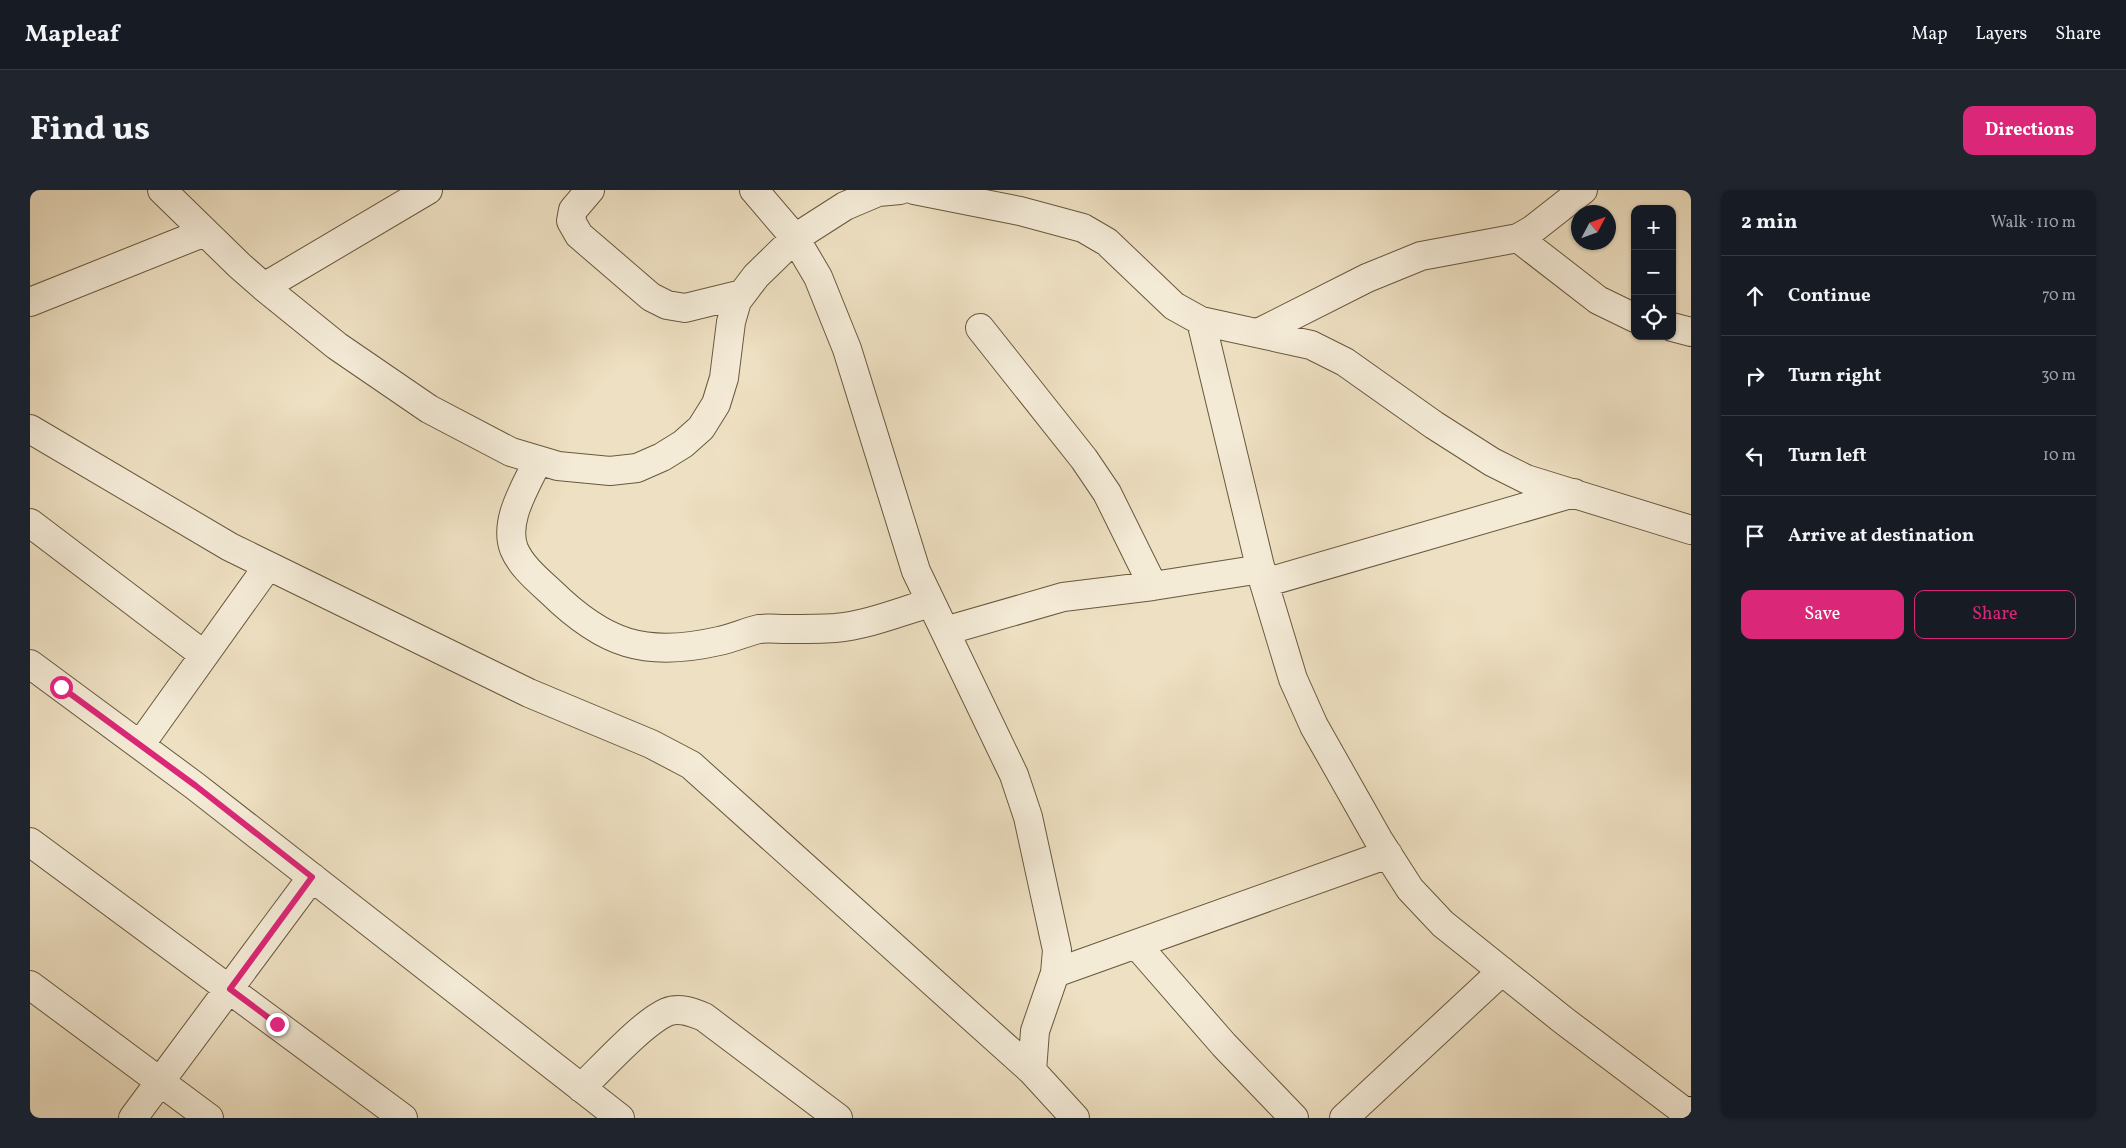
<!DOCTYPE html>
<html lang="en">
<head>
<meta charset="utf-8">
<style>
	:root { --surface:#171b24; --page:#20242c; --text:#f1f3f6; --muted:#9ea1a6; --line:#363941; --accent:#db2777 }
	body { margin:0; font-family:Vollkorn,serif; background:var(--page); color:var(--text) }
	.controls { position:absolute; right:15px; top:15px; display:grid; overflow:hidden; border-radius:10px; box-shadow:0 1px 4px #0004 }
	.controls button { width:45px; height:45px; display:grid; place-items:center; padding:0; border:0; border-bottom:1px solid var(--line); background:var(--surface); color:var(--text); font:25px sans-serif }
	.compass { position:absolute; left:1541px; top:15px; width:45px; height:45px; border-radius:50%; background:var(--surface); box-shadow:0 1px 4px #0004; rotate:49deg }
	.stop { position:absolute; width:15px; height:15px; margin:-11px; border:4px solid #db2777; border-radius:50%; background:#fff }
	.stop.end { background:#db2777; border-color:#fff; box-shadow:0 1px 5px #0008 }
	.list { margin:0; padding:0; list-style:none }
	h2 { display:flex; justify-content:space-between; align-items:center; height:65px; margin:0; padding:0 20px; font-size:21px }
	h2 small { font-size:16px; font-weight:400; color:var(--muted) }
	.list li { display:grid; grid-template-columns:32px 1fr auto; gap:15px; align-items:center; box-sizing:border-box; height:80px; padding:0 20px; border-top:1px solid var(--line) }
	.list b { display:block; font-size:19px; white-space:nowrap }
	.list em { font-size:16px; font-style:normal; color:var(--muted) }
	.actions { display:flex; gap:10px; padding:15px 20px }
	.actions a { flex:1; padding:11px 0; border:1px solid var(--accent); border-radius:10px; text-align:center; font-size:18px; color:var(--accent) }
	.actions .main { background:var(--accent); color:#fff }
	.icon { flex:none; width:28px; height:28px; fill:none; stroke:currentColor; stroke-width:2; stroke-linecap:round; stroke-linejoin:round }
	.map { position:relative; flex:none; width:1661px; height:928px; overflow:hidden; border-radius:10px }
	header { display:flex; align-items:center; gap:30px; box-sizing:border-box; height:70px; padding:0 25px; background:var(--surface); border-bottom:1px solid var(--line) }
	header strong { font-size:24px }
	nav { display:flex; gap:28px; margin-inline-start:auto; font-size:18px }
	.intro { display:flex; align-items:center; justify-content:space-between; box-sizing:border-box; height:120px; padding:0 30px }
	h1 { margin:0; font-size:35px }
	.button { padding:12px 22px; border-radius:10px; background:var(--accent); color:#fff; font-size:18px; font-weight:700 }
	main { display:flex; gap:30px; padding:0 30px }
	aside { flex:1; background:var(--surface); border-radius:10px; box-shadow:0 1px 4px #0004 }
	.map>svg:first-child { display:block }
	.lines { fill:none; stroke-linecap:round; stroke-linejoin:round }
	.street-casing { stroke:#68583d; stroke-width:30 }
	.secondary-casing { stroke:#3b2a11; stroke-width:30 }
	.street { stroke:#f4ebd7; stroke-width:28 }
	.secondary { stroke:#f4ebd7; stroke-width:28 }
	.route { stroke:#db2777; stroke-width:6 }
</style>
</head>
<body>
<header>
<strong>Mapleaf</strong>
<nav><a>Map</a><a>Layers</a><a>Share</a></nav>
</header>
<div class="intro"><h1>Find us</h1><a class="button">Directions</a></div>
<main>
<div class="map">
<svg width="1661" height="928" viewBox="0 0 1661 928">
	<rect width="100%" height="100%" fill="#eee0c2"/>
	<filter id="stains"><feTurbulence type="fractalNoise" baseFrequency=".004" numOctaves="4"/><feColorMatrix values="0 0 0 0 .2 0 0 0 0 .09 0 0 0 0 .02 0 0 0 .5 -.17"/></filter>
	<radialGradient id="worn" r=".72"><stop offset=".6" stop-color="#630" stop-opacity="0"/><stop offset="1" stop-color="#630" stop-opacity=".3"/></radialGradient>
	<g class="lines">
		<g class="street-casing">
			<path id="street" d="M132,0L210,76L234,97L307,156L399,219L481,262L528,276L580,281L607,278L632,267L653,254L671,238L686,214L694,188L701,132L707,111L726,86L765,48L815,16L848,2L870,0
				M560,0L543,20L541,31L549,45L621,107L637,115L655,118L712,104
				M724,0L765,48L788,87L817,159L886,381L984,585L998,627L1027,760L1025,783L1005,841L1002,881
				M884,0L990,21L1053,38L1077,52L1144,116L1171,131L1281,155L1315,172L1404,235L1462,272L1496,289L1661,340
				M1488,48L1568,110L1605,128
				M234,97L398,0
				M0,112L175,42
				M1171,131L1234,393L1263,489L1284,536L1348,649L1380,699L1413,734L1533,830L1659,925
				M1642,137L1661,142
				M950,138L1054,269L1077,303L1123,396
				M1228,143L1337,88L1391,66L1488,48L1502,40L1553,0
				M0,239L200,357L499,503L621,554L661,575L1002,881L1045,928
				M508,270C497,295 473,330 484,359C491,376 508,390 521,402C574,454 615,468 689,451C703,448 716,442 729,439C738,438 747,439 756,439C772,439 789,439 805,438C838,435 869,422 900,413
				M0,333L174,465
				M1234,393L1544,303
				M915,441L1033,407L1123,396L1231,379
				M0,474L165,596L590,928
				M110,555L238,376
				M0,652L373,928
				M1106,754L1194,855L1264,928
				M1025,783L1358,664
				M0,795L179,928
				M551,898C572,878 612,833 637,822C649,817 662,822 674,827L808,928
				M103,928L282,687
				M1314,928L1472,781"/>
		</g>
		<g class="secondary-casing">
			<path id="secondary" d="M1658,928L1661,921"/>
		</g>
		<use href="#street" class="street"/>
		<use href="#secondary" class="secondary"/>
	</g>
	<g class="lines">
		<path class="route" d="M31,497L166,596L282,687L200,799L247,834"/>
	</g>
	<rect width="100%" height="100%" filter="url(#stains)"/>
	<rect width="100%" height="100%" fill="url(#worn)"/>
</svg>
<div class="controls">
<button>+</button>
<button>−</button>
<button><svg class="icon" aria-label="locate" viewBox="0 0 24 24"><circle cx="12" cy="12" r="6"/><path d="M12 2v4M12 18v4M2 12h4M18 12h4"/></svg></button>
</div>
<svg class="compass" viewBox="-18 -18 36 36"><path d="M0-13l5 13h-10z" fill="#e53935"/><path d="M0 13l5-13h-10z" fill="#9ea1a6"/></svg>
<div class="stop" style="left:31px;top:497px"></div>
<div class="stop end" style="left:247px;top:834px"></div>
</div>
<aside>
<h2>2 min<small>Walk · 110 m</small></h2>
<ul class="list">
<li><svg class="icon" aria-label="ahead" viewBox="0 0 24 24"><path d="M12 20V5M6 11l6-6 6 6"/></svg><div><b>Continue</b></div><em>70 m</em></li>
<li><svg class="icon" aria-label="right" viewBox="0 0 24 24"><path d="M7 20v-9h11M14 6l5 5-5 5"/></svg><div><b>Turn right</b></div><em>30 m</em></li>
<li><svg class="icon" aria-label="left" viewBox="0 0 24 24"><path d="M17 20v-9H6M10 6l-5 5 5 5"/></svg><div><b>Turn left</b></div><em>10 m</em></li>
<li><svg class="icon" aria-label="arrive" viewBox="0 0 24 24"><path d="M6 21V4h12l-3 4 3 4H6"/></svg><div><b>Arrive at destination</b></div></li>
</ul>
<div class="actions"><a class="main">Save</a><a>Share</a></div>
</aside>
</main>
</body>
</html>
